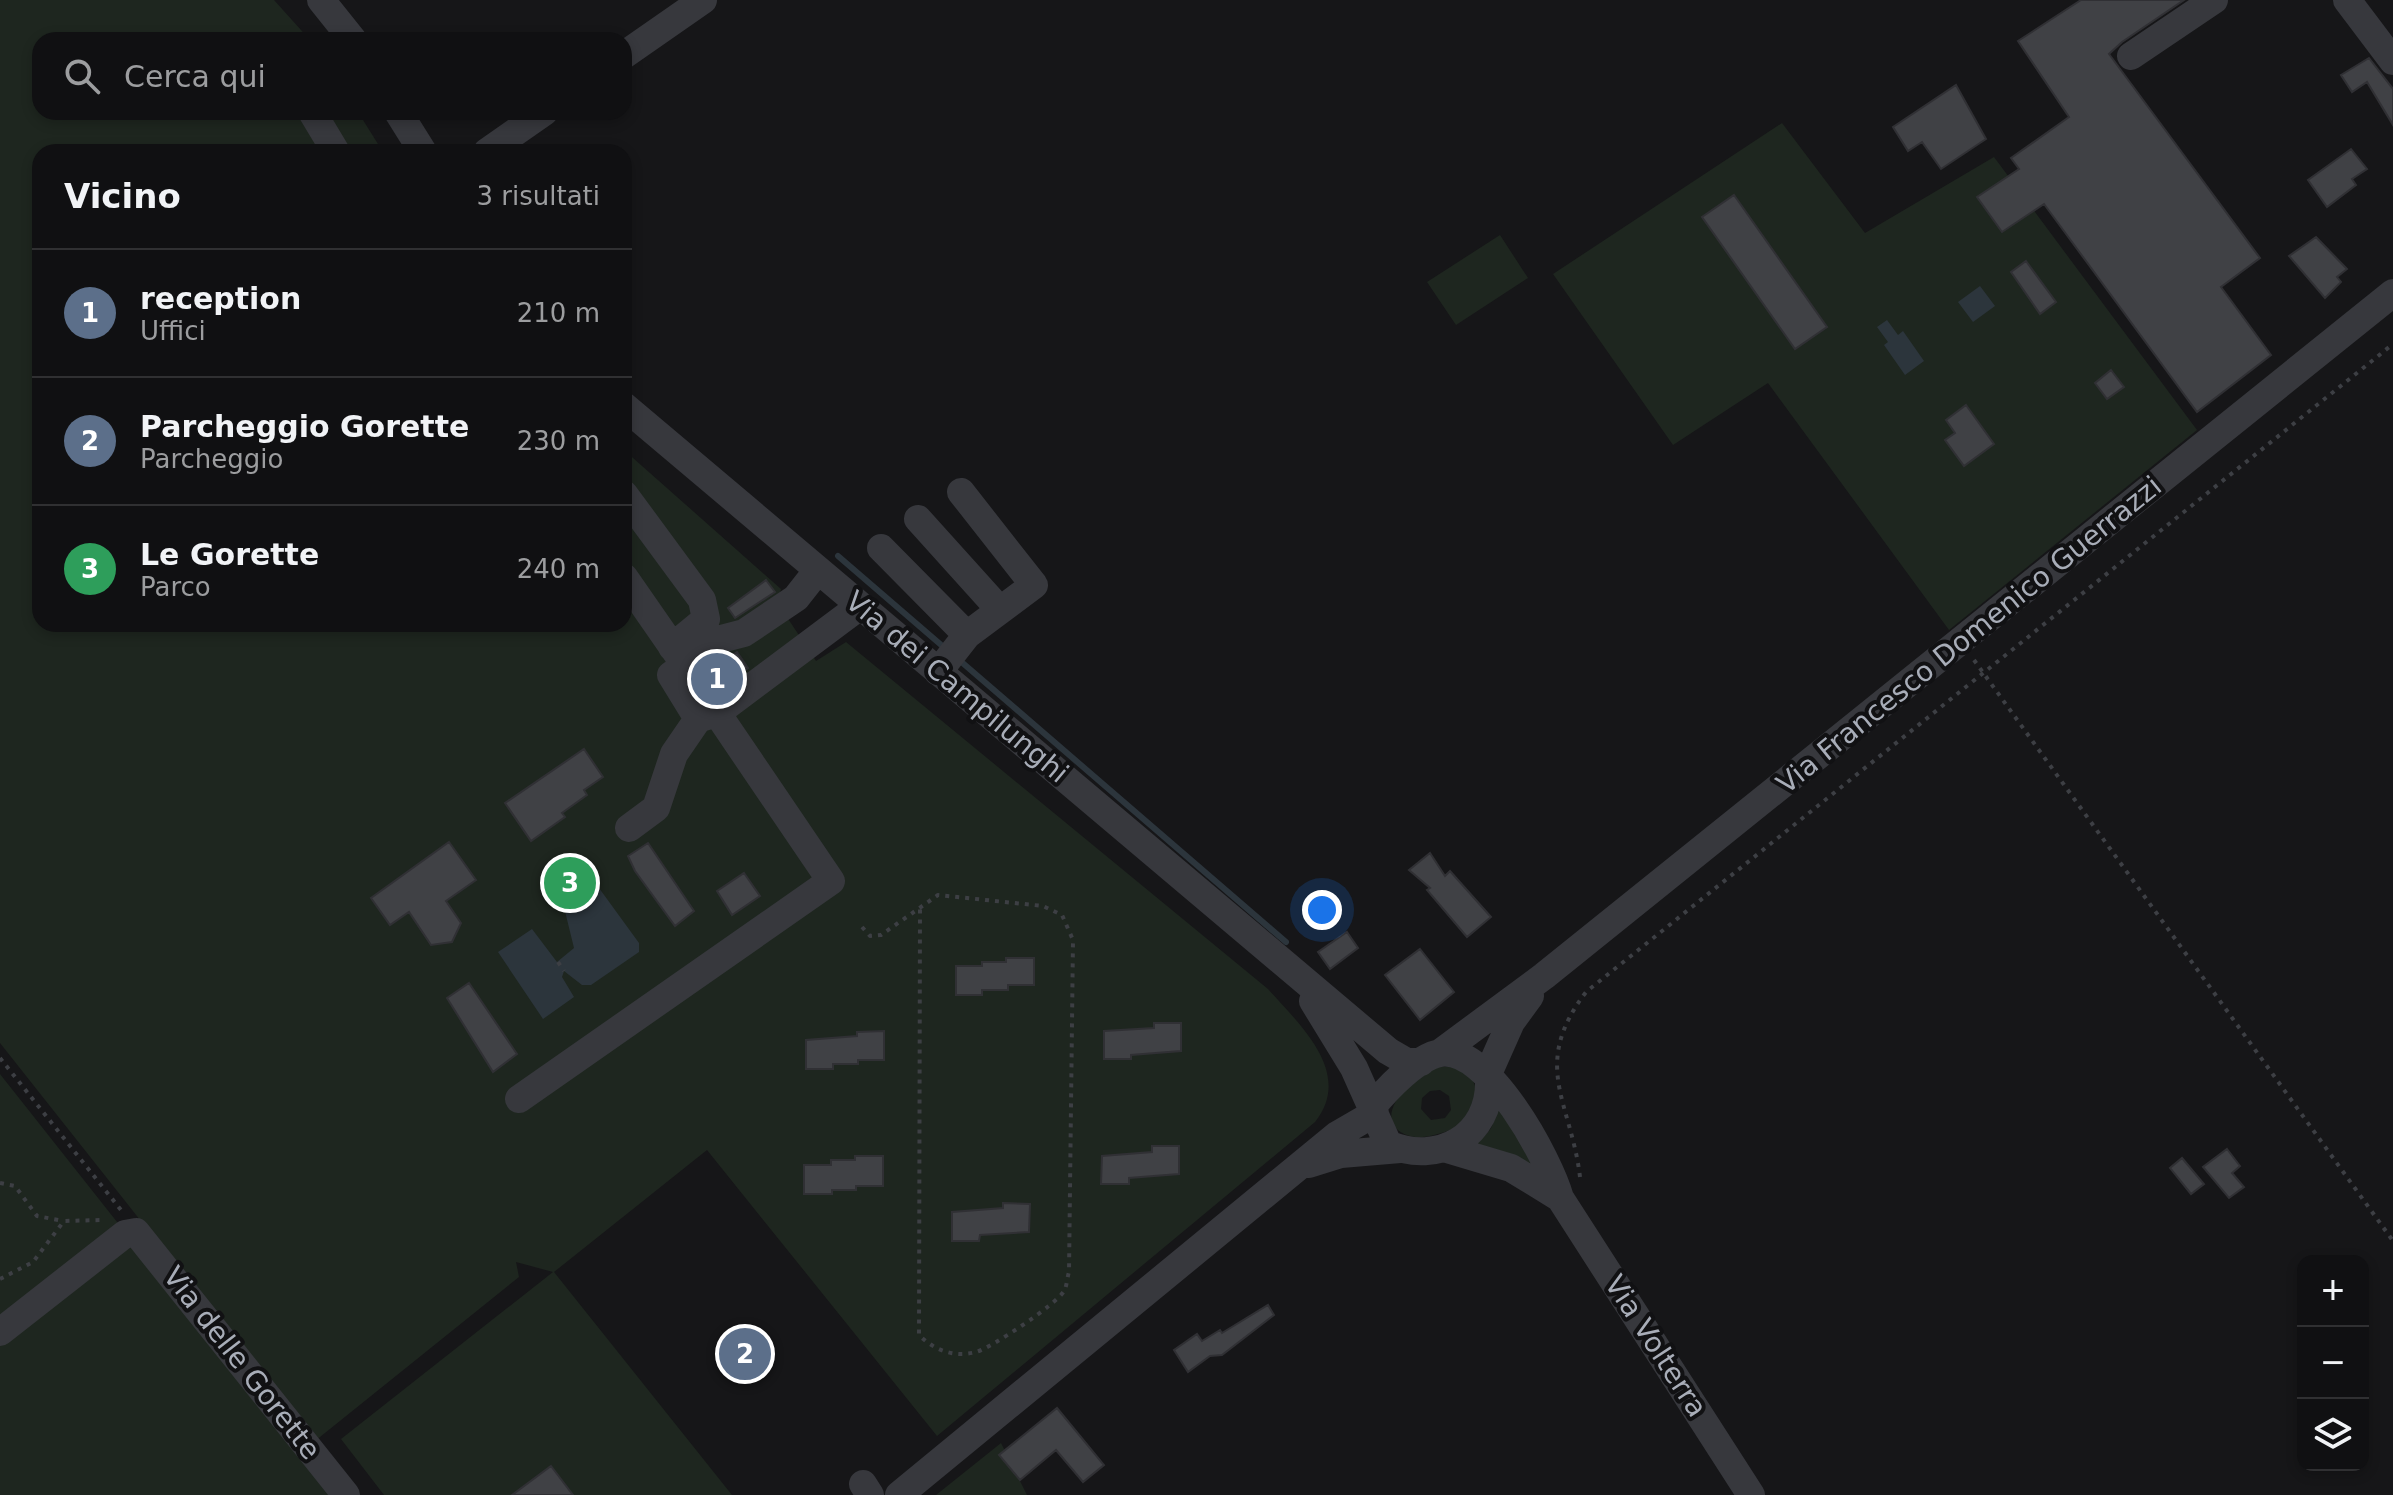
<!DOCTYPE html>
<html lang="it">
<head>
<meta charset="utf-8">
<style>
	:root { --surface:#101012; --page:#1e1e20; --text:#f1f3f6; --muted:#9c9d9f; --line:#303032; --accent:#f2b134 }
	body { margin:0; font-family:"DejaVu Sans",sans-serif; background:var(--page); color:var(--text) }
	.controls { position:absolute; right:24px; bottom:24px; display:grid; overflow:hidden; border-radius:16px; box-shadow:0 4px 12px #0003 }
	.controls button { width:72px; height:72px; display:grid; place-items:center; padding:0; border:0; border-bottom:2px solid var(--line); background:var(--surface); color:var(--text); font:40px sans-serif }
	.you { position:absolute; left:1322px; top:910px; width:28px; height:28px; margin:-20px; border:6px solid #fff; border-radius:50%; background:#1a73e8; box-shadow:0 0 0 12px #1a73e833 }
	.badge { display:grid; place-items:center; width:52px; height:52px; border-radius:50%; background:var(--accent); color:#fff; font-size:26px; font-weight:700 }
	.pin { position:absolute; translate:-50% -50%; border:4px solid #fff; box-shadow:0 2px 8px #0006 }
	.list { margin:0; padding:0; list-style:none }
	h2 { display:flex; justify-content:space-between; align-items:center; height:104px; margin:0; padding:0 32px; font-size:34px }
	h2 small { font-size:26px; font-weight:400; color:var(--muted) }
	.list li { display:grid; grid-template-columns:52px 1fr auto; gap:24px; align-items:center; box-sizing:border-box; height:128px; padding:0 32px; border-top:2px solid var(--line) }
	.list b { display:block; font-size:30px; white-space:nowrap }
	.list p { margin:0; font-size:26px; white-space:nowrap; color:var(--muted) }
	.list em { font-size:26px; font-style:normal; color:var(--muted) }
	.icon { flex:none; width:44px; height:44px; fill:none; stroke:currentColor; stroke-width:2; stroke-linecap:round; stroke-linejoin:round }
	.map { position:relative; flex:none; width:2393px; height:1495px; overflow:hidden }
	.search { position:absolute; background:var(--surface); box-shadow:0 4px 12px #0003; left:32px; top:32px; width:600px; height:88px; display:flex; align-items:center; gap:20px; box-sizing:border-box; padding:0 28px; border-radius:24px; color:var(--muted); font-size:30px }
	.panel { position:absolute; background:var(--surface); box-shadow:0 4px 12px #0003; left:32px; top:144px; width:600px; height:488px; border-radius:24px }
	.map>svg:first-child { display:block }
	.green { fill:#1e261f; fill-rule:evenodd }
	.water { fill:#2c353c }
	.lines { fill:none; stroke-linecap:round; stroke-linejoin:round }
	.stream { stroke:#2c353c; stroke-width:6 }
	.building { fill:#404145; stroke:#303034; stroke-width:2 }
	.path { stroke:#3d3f44; stroke-width:4; stroke-dasharray:4 6; stroke-linecap:butt }
	.minor { stroke:#37383d; stroke-width:28 }
	.labels { text-anchor:middle; dominant-baseline:central; stroke-width:8; stroke-linejoin:round; paint-order:stroke }
	.street-label { font-size:28px; fill:#a8adb8; stroke:#111113 }
</style>
</head>
<body>
<div class="map">
<svg width="2393" height="1495" viewBox="0 0 2393 1495">
	<rect width="100%" height="100%" fill="#161618"/>
	<path class="green" d="M0,0H274L310,40H40V112H358L383,152H40V624H624V450L781,589L777,602L816,661L846,642L1268,989C1300,1025 1354,1073 1315,1122L937,1436L707,1150L554,1272L732,1495H384L341,1439L553,1272L516,1262L519,1277L315,1441L0,1043Z
		M1782,123L1865,233L1994,157L2197,430L1949,630L1768,383L1673,445L1553,274Z
		M1500,235L1528,278L1456,325L1427,282Z
		M1436,1066L1468,1068L1477,1091L1471,1122C1445,1131 1413,1150 1392,1124C1386,1097 1418,1081 1436,1066ZM1440,1090L1449,1096L1451,1110L1445,1118L1431,1120L1421,1109L1422,1098L1430,1091Z
		M0,1074L333,1495H0Z
		M1497,1104L1541,1173L1471,1143C1491,1135 1495,1125 1497,1104Z
		M1001,1443L1027,1495H936Z"/>
	<path class="water" d="M1980,286L1995,306L1973,322L1958,302Z
		M1887,320L1898,335L1903,331L1924,361L1905,375L1884,345L1888,342L1877,327Z
		M591,877L639,943V952L591,985H582L564,971L562,977L574,997L543,1019L498,952L532,929L557,962L574,948L562,899Z"/>
	<g class="lines">
		<path class="stream" d="M838,556L947,650
			M958,659L1286,942"/>
	</g>
	<path class="building" d="M2081,0H2184L2122,42L2109,54L2260,258L2221,287L2271,355L2197,412L2044,204L2002,232L1977,197L2019,169L2011,158L2069,117L2018,41Z
		M2369,58L2393,89V125L2367,82L2352,92L2341,75Z
		M1956,85L1986,139L1941,169L1922,142L1908,151L1893,127Z
		M2351,149L2367,169L2352,179L2356,185L2327,207L2308,180Z
		M1734,195L1827,327L1795,349L1702,217Z
		M2316,237L2347,269L2337,277L2341,282L2325,298L2289,256Z
		M2026,261L2056,302L2040,314L2011,272Z
		M2111,370L2124,387L2107,399L2095,383Z
		M1966,405L1994,444L1964,466L1945,440L1955,433L1946,420Z
		M766,580L775,592L735,618L728,608Z
		M737,652L748,668L707,698L694,680Z
		M584,749L603,777L584,790L587,795L562,813L565,817L531,841L505,803Z
		M449,842L476,880L446,901L461,923L452,942L431,945L409,912L390,925L371,898Z
		M648,843L694,911L675,926L635,871L628,856Z
		M1430,853L1445,876L1450,871L1491,917L1467,937L1427,890L1430,888L1409,870Z
		M744,873L760,896L732,915L717,891Z
		M1347,932L1358,948L1330,969L1318,952Z
		M1420,949L1454,992L1420,1020L1385,975Z
		M1006,958H1034V985H1008V990H982V995H956V966H982V962H1006Z
		M469,983L517,1054L493,1072L447,998Z
		M1154,1023H1181V1051L1131,1055V1059H1104V1031L1154,1028Z
		M884,1031V1060H858V1064H833V1069H806V1040L857,1036V1032Z
		M1152,1146H1179V1174L1129,1178V1184H1101L1102,1156L1152,1152Z
		M2227,1149L2240,1166L2232,1173L2244,1187L2229,1198L2203,1167Z
		M855,1156H883V1186H856V1190H832V1194H804V1165H831V1160H855Z
		M2182,1158L2204,1184L2191,1194L2170,1168Z
		M1003,1203L1030,1204L1029,1232L980,1235L979,1241H952V1212L1003,1208Z
		M1268,1305L1274,1315L1222,1355L1210,1356L1188,1372L1174,1350L1197,1334L1202,1341L1220,1330L1222,1333Z
		M1057,1408L1104,1465L1083,1482L1056,1450L1020,1480L999,1455Z
		M551,1466L573,1495H512Z"/>
	<g class="lines">
		<path class="path" d="M1974,660L2393,1241
			M862,927L870,936L881,935L938,895L1043,906L1062,915L1073,940L1069,1272C1067,1278 1067,1286 1064,1291C1057,1304 991,1348 976,1352C954,1358 934,1350 919,1335L920,908
			M558,962L564,971
			M0,1058L121,1210
			M1580,1177C1571,1101 1530,1066 1586,992L2393,344
			M0,1183L15,1186L37,1216L64,1221
			M0,1279L33,1262L64,1221L101,1220"/>
		<path class="minor" d="M321,0L353,40
			M2347,0L2393,61
			M624,55L703,0
			M2131,56L2214,0
			M312,112L336,152
			M398,112L423,152
			M487,152L544,112
			M624,406L1388,1051L1407,1062H1421
			M624,494L702,600L706,619L672,647
			M918,519L1000,610
			M881,548L967,635
			M818,570L796,598L744,633L721,639L671,675L698,719L717,713L860,606
			M624,577L683,662
			M938,672L967,635L1034,585L961,492
			M629,828L656,808L674,754L698,719
			M1313,1001L1354,1068L1388,1144C1438,1166 1491,1136 1489,1080
			M1440,1053L1544,976L2393,293
			M1487,1076L1511,1022L1530,996
			M519,1099L831,881L717,713
			M1373,1106C1388,1088 1416,1058 1440,1053C1488,1045 1549,1159 1560,1198L1751,1495
			M1444,1148L1511,1168L1560,1198
			M1309,1164L1341,1154L1400,1149
			M0,1332L125,1234L136,1232L346,1495
			M863,1484L870,1495
			M899,1495L1337,1135L1375,1113"/>
	</g>
	<g class="labels">
		<g class="street-label">
			<text transform="translate(1969 635) rotate(-39)">Via Francesco Domenico Guerrazzi</text>
			<text transform="translate(957 687) rotate(40)">Via dei Campilunghi</text>
			<text transform="translate(1656 1346) rotate(57)">Via Volterra</text>
			<text transform="translate(242 1363) rotate(52)">Via delle Gorette</text>
		</g>
	</g>
</svg>
<div class="controls">
<button>+</button>
<button>−</button>
<button><svg class="icon" aria-label="layers" viewBox="0 0 24 24"><path d="M12 4l9 5-9 5-9-5zM3 14l9 5 9-5"/></svg></button>
</div>
<div class="you"></div>
<div class="pin badge" style="left:717px;top:679px;background:#5c6f8a">1</div>
<div class="pin badge" style="left:745px;top:1354px;background:#5c6f8a">2</div>
<div class="pin badge" style="left:570px;top:883px;background:#2e9e5b">3</div>
<div class="search"><svg class="icon" aria-label="search" viewBox="0 0 24 24"><circle cx="10" cy="10" r="6"/><path d="M15 15l6 6"/></svg>Cerca qui</div>
<section class="panel">
<h2>Vicino<small>3 risultati</small></h2>
<ul class="list">
<li><span class="badge" style="background:#5c6f8a">1</span><div><b>reception</b><p>Uffici</p></div><em>210 m</em></li>
<li><span class="badge" style="background:#5c6f8a">2</span><div><b>Parcheggio Gorette</b><p>Parcheggio</p></div><em>230 m</em></li>
<li><span class="badge" style="background:#2e9e5b">3</span><div><b>Le Gorette</b><p>Parco</p></div><em>240 m</em></li>
</ul>
</section>
</div>
</body>
</html>
